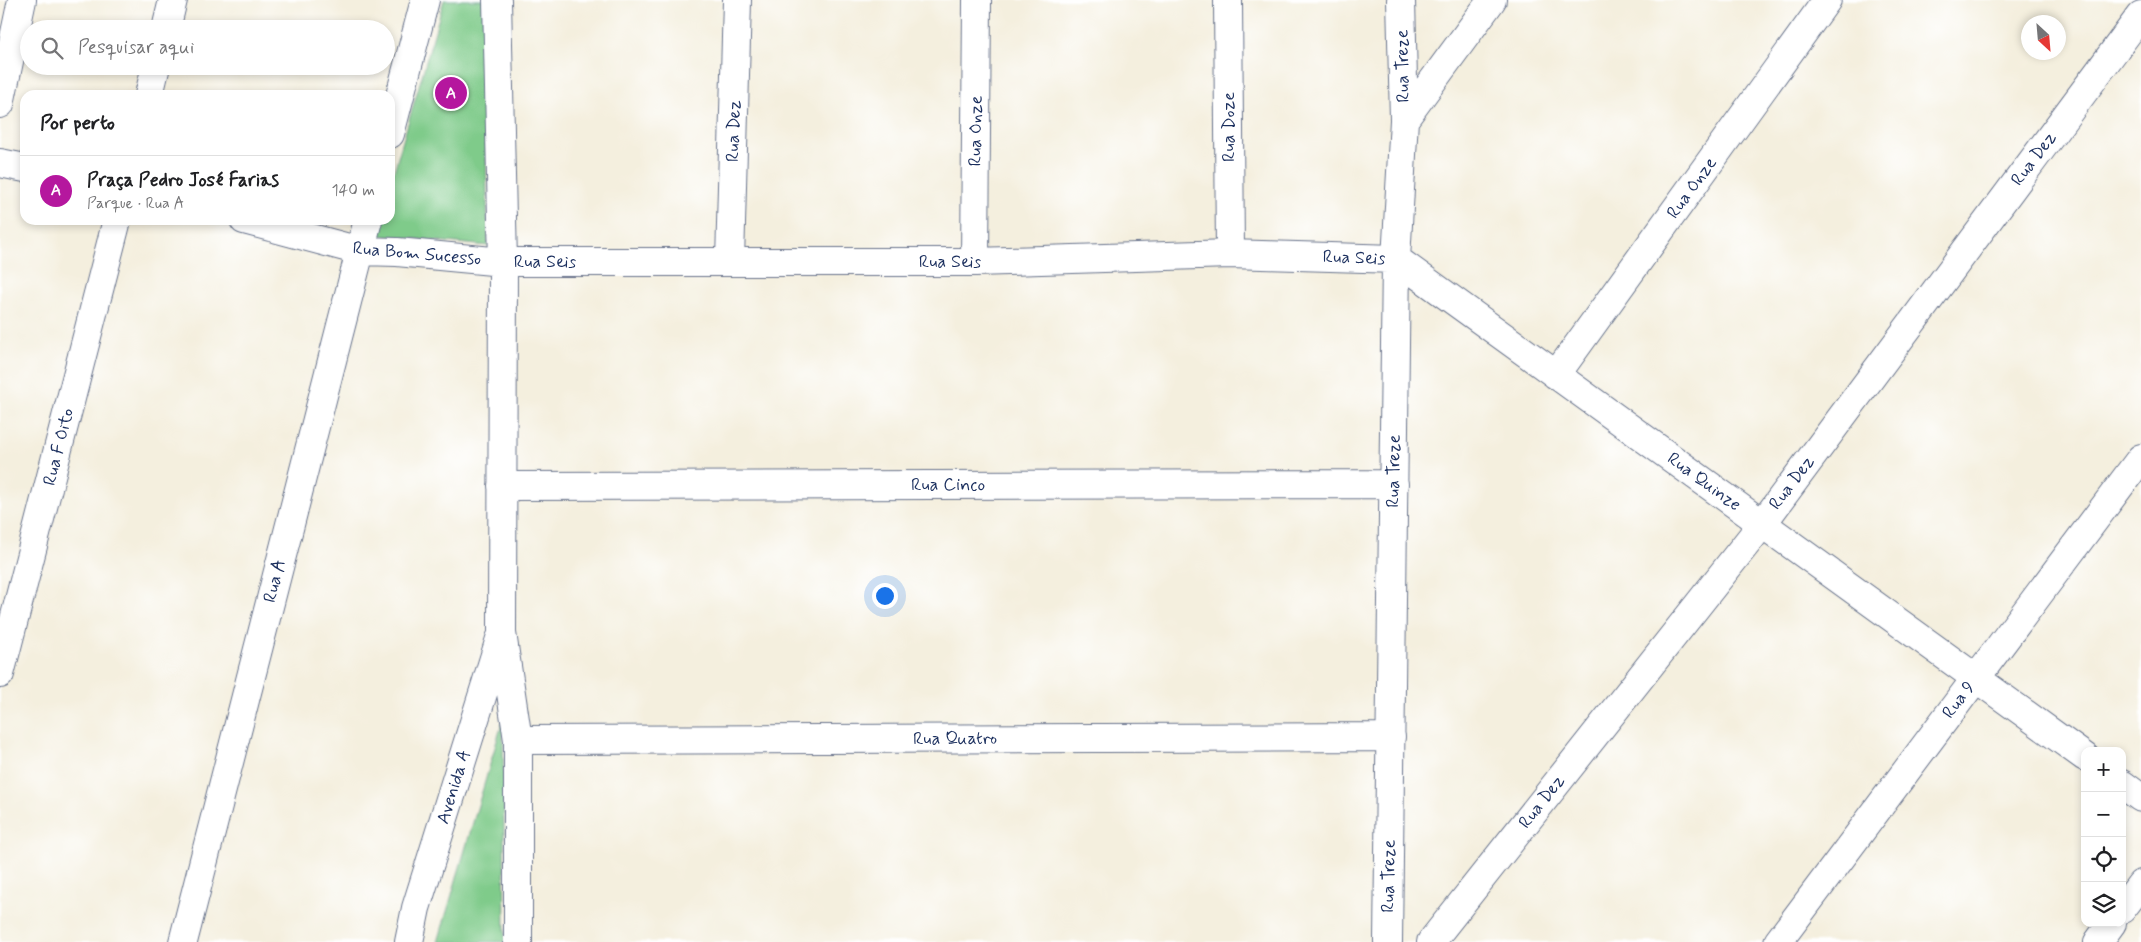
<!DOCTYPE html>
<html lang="pt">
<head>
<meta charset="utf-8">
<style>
	:root { --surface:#fff; --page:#f6f6f6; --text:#202124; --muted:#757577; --line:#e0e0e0; --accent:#b5179e }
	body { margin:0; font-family:Mynerve,sans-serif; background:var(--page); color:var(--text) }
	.controls { position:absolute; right:15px; bottom:15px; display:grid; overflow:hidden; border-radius:10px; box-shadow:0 2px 8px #0003 }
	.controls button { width:45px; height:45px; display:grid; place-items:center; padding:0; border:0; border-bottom:1px solid var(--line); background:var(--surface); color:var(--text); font:25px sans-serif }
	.compass { position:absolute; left:2021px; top:15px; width:45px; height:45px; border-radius:50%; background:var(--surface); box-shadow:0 2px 8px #0003; rotate:154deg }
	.you { position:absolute; left:884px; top:595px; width:18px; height:18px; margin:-12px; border:4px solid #fff; border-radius:50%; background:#1a73e8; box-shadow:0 0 0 8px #1a73e833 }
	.badge { display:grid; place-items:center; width:32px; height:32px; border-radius:50%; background:var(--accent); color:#fff; font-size:16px; font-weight:700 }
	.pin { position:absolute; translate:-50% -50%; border:2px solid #fff; box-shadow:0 1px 5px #0006 }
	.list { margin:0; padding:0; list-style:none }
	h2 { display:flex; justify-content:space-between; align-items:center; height:65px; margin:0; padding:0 20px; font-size:21px }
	h2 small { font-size:16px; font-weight:400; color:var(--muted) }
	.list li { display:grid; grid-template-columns:32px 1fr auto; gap:15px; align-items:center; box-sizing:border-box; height:70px; padding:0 20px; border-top:1px solid var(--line) }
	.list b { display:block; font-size:19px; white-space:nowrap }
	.list p { margin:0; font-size:16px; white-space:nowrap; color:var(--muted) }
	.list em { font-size:16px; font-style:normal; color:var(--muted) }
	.icon { flex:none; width:28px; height:28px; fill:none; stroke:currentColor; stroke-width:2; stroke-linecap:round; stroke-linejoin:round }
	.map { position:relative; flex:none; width:2141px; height:942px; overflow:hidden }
	.search { position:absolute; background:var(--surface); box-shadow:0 2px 8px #0003; left:20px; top:20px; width:375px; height:55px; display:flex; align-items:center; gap:12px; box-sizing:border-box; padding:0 18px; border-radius:28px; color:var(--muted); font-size:19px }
	.panel { position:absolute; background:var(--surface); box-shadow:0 2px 8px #0003; left:20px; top:90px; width:375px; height:135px; border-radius:15px }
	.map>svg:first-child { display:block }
	.green { fill:#7fcb8a; stroke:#4d7d74 }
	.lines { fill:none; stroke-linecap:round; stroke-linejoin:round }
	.minor-casing { stroke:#67728b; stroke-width:30 }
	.minor { stroke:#fff; stroke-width:28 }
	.labels { text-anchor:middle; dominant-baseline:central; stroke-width:4.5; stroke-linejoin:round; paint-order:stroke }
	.street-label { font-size:18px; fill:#1b2f5e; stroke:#fff }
</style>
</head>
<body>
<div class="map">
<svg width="2141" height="942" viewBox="0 0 2141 942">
	<rect width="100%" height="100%" fill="#fff"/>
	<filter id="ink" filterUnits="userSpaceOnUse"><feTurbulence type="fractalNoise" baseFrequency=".02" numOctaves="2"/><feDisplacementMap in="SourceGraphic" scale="10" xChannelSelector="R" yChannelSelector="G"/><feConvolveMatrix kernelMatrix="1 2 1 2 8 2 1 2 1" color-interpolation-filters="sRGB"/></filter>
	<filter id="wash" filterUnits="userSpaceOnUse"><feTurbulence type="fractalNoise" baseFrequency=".0096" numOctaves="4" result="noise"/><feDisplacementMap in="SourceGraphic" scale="20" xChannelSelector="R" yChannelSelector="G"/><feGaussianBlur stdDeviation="1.12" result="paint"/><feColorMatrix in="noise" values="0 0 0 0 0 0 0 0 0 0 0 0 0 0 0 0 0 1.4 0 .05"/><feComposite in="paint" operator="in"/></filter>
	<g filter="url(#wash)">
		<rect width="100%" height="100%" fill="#f4efde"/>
		<path class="green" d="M444,0H483L488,246L375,235L380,220H390V185Z
			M503,720L505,942H438Z"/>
	</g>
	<g filter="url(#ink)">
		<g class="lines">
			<g class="minor-casing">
				<path id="minor" d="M497,0L503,262L502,633L518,740V942
					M1228,0L1230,254
					M166,29L173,0
					M149,95L156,66
					M0,104L22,0
					M1404,120L1492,0
					M390,134L425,0
					M0,163L25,168
					M244,220L360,251L397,252L503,262H975L1230,254L1396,259L2085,757
					M730,261L737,0
					M975,262L977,0
					M1556,375L1827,0
					M502,486L1394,484
					M0,674L117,220
					M518,740L1391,737
					M2122,784L2141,798
					M2122,909L2141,884
					M183,942L368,220
					M409,942L416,908L500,639
					M1388,942L1396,259L1404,120L1401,0
					M1431,942L1762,524L2141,15
					M1778,942L2141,458
					M2098,942L2112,923"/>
			</g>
			<use href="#minor" class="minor"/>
		</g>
	</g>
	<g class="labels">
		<g class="street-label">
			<text transform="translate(1403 66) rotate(-91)">Rua Treze</text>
			<text transform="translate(1229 127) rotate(-90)">Rua Doze</text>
			<text transform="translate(734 131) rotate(-88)">Rua Dez</text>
			<text transform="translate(976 131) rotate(-89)">Rua Onze</text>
			<text transform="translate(2034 159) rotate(-53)">Rua Dez</text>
			<text transform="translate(1692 188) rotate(-54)">Rua Onze</text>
			<text transform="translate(417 254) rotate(5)">Rua Bom Sucesso</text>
			<text transform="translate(1354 258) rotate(2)">Rua Seis</text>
			<text x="545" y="262">Rua Seis</text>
			<text x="950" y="262">Rua Seis</text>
			<text transform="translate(59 447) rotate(-76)">Rua F Oito</text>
			<text transform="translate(1394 471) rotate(-89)">Rua Treze</text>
			<text transform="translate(1704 482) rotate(36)">Rua Quinze</text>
			<text transform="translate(1792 483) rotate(-53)">Rua Dez</text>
			<text x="948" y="485">Rua Cinco</text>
			<text transform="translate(275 581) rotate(-76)">Rua A</text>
			<text transform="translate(1959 700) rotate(-53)">Rua 9</text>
			<text x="955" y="739">Rua Quatro</text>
			<text transform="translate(454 787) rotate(-73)">Avenida A</text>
			<text transform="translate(1542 802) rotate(-52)">Rua Dez</text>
			<text transform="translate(1389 876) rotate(-89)">Rua Treze</text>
		</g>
	</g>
</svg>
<div class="controls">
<button>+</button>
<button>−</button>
<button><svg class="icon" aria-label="locate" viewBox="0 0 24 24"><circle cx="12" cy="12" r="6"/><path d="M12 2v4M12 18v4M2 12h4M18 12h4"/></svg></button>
<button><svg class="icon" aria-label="layers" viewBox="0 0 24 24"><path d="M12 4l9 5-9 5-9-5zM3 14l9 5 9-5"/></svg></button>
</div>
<svg class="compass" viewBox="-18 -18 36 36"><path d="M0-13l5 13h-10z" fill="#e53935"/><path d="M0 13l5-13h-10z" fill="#757577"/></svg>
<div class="you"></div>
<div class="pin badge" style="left:451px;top:93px">A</div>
<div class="search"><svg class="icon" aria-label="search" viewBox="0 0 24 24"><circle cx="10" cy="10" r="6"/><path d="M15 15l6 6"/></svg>Pesquisar aqui</div>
<section class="panel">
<h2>Por perto<small></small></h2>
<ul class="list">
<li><span class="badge">A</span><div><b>Praça Pedro José Farias</b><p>Parque · Rua A</p></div><em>140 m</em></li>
</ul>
</section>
</div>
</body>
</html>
